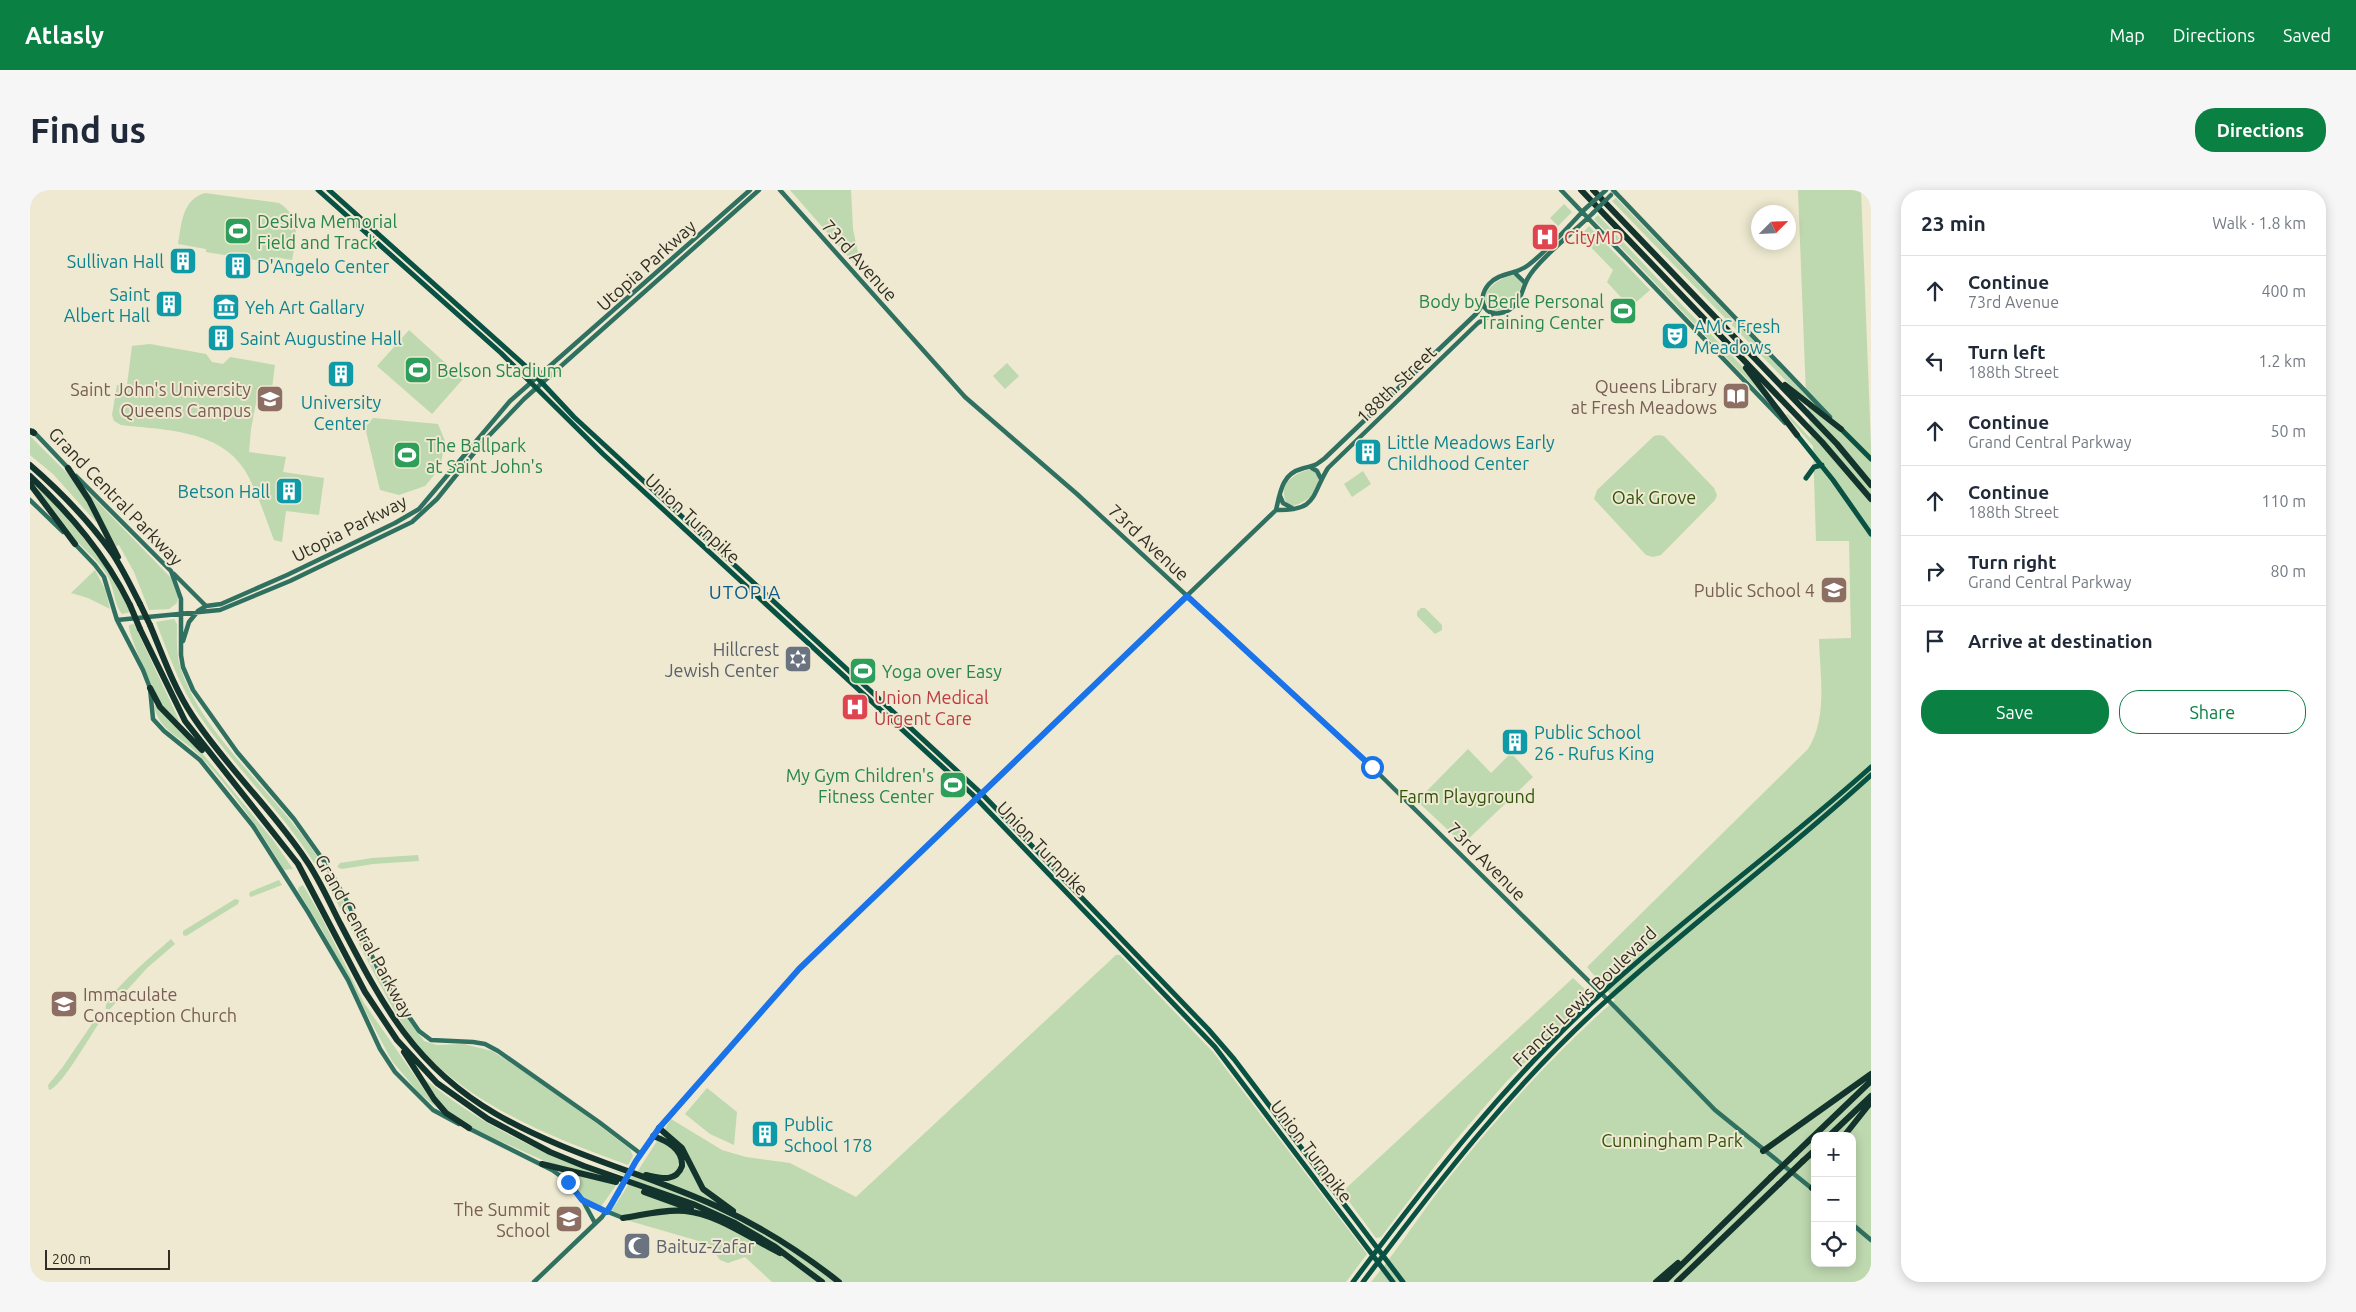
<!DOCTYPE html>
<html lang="en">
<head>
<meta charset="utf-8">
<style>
	:root { --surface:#fff; --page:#f6f6f7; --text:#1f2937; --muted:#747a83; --line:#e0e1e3; --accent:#0b8043 }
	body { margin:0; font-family:Ubuntu,sans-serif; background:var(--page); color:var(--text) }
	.controls { position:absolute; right:15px; bottom:15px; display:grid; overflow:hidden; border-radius:10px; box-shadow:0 2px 12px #0003 }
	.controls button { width:45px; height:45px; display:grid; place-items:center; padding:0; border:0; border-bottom:1px solid var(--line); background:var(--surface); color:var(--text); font:25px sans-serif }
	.compass { position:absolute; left:1721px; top:15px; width:45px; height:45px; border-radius:50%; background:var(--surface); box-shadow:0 2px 12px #0003; rotate:66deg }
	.scale { position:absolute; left:15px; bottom:12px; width:125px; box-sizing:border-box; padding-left:5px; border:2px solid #302e25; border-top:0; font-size:14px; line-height:18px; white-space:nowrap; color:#302e25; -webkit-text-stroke:4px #eee9d0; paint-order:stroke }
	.stop { position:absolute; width:15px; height:15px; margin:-11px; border:4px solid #1a73e8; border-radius:50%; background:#fff }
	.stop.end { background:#1a73e8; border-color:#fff; box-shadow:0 1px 5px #0008 }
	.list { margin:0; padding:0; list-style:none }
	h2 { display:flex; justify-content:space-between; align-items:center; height:65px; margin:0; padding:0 20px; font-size:21px }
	h2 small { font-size:16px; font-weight:400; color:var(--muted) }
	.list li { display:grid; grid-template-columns:32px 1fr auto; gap:15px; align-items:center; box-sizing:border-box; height:70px; padding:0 20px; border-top:1px solid var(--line) }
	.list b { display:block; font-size:19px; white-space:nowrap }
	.list p { margin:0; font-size:16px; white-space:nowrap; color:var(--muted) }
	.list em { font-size:16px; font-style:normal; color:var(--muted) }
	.actions { display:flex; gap:10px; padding:15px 20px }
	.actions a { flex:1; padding:11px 0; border:1px solid var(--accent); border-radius:20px; text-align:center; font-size:18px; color:var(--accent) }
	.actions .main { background:var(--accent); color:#fff }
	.icon { flex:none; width:28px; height:28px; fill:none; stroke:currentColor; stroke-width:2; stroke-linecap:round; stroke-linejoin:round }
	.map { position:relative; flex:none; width:1841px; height:1092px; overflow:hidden; border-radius:20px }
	header { display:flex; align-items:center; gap:30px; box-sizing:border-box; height:70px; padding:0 25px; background:var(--accent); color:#fff }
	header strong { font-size:24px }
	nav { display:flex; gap:28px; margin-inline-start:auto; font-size:18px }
	.intro { display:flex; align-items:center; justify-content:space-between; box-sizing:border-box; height:120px; padding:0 30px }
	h1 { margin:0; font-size:35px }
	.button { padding:12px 22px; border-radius:20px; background:var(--accent); color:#fff; font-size:18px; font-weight:700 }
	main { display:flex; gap:30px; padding:0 30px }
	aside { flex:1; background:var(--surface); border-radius:20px; box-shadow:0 2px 12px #0003 }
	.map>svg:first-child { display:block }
	.green { fill:#bed8af; fill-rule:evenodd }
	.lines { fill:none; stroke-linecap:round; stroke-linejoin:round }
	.secondary { stroke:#307061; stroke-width:4.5 }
	.primary { stroke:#085143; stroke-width:5 }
	.highway { stroke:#13342c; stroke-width:6 }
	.secondary-bridge { stroke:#307061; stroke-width:4.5 }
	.highway-bridge { stroke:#13342c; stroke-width:6 }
	.route { stroke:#1a73e8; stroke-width:6 }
	.labels { text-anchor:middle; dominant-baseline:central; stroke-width:4; stroke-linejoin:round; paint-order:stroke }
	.leisure-label { font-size:18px; fill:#27864d; stroke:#eee9d0; text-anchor:start }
	.health-label { font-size:18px; fill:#be3a42; stroke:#eee9d0; text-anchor:start }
	.street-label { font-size:18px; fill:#302e25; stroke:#eee9d0 }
	.culture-label { font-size:18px; fill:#0d838f; stroke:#eee9d0; text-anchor:start }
	.education-label { font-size:18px; fill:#785e54; stroke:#eee9d0; text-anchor:end }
	.park-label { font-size:18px; fill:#2e5309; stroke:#eee9d0 }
	.worship-label { font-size:18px; fill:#5b616d; stroke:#eee9d0; text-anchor:end }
	.neighbourhood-label { font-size:19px; letter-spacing:1px; fill:#0e5986; stroke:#eee9d0 }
</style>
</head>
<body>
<header>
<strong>Atlasly</strong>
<nav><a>Map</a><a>Directions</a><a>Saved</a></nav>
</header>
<div class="intro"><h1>Find us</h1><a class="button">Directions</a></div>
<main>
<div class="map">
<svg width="1841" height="1092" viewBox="0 0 1841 1092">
	<rect width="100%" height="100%" fill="#eee9d0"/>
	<path class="green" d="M760,0H821L823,39L831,77L829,79Z
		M1768,0H1831L1841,256V1092H1341C1367,1061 1389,1026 1414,994C1467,928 1521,866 1585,810L1557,777L1778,559C1798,527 1790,485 1789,449L1821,448L1819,351H1786L1783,256L1756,225L1758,224L1781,249L1777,210L1757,192L1582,11L1586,8L1776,205ZM1785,946H1822V1073H1785Z
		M175,3L249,13C272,27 266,48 262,70L245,67L244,73L176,62V59L148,54C152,32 152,10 175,3Z
		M1534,14L1542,22L1528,36L1520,28Z
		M1568,25L1653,116L1713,177L1741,214L1564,29Z
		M1559,36L1620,100L1604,114H1597L1577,92L1583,80L1550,46Z
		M1485,85L1492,94C1490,106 1467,134 1457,115C1449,99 1473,86 1485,85Z
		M379,140L433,189L402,224L347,176Z
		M120,154L176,164L182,172L193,174L200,167L245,175L242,198L229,197L221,239L219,262L256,267L253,282L294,288L289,325L256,321L252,352L244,350C235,327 227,300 214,279C188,239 132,240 91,235L84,231L82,225L87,195H97L102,156Z
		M977,173L989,186L975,199L963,186Z
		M343,228L408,234L415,251L410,278L395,296L369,305L350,300L335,237Z
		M1629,245L1634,246L1684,298L1687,305L1685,310L1631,365L1623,367L1616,365L1564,309L1567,300L1624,246Z
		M0,246L46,292L67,330L66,332L23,284L0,265Z
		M1281,279L1287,284C1292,301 1279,311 1263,316L1256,312C1248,293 1265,283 1281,279Z
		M1333,281L1341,294L1322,307L1314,294Z
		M9,299L25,313L71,368L101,422L92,424C84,415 84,396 77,385C67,369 53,358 40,345C28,331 18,315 8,301Z
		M56,300L141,388L148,407L147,413L139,419L119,420L104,382L89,355L86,356Z
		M65,380L75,399L80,419L58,408L41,403Z
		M1391,418H1395L1412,435V440L1405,444L1387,426V422Z
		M144,429L147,434C147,448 146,463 150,476C170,544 249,606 288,668L287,672L284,673C251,620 204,577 169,525C150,497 138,463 126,432Z
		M104,434L149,530L147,532C143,529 139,525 136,521C128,511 97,443 99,435Z
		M124,515L127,516L173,564L243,650L263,679L254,680C229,639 202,599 169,565C153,548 128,541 124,515Z
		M1438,559L1461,583L1481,563L1503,587L1433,654L1387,611Z
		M388,665L389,671L343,674L312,679L307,677L310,673L342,668Z
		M297,688L303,691L309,702L350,791L394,851L407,855L434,854L462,861L520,898L600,959L603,966L598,975C517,946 412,905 368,827C342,782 320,734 294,689Z
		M249,690L252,695L221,707L219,705L220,702Z
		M273,695L291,726L334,813L407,918L389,903L362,871L291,738L268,701L269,697Z
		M205,709L209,710L208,714L156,746L153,745V741Z
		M141,749L145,754L117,778L80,819H76C72,807 130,759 141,749Z
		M1086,765H1090L1183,862L1337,1064L1316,1092H742L715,1067L698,1073L690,1070L679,1054L579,1025L602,989L579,979L604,987L641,929L692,960L716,967L760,973L826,1007Z
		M1543,788L1561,805L1476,892L1418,959L1351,1047L1346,1048L1312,1002Z
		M66,828H69L70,832C60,845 32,897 19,900L18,895L32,878Z
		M391,886C447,933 511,964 579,988L519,973L437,936L416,920Z
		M677,898L707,922L704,955L680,944L655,924Z
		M531,980L587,994L570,1018L554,1009L530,983Z"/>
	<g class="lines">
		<path class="secondary" d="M750,0L935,207L1047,304L1342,577L1586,818L1685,920L1785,1001
			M1531,0L1755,233
			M1583,0L1800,227
			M1554,20C1539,36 1514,64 1497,76C1485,85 1470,82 1459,94C1444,111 1457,132 1479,120C1492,112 1491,100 1498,88C1508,70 1547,39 1563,23
			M1484,82L1495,93
			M3,241L39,279
			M1282,278L1287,281L1291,289
			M46,286L141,381L151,409V465L153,477L163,500L207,562L264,629L296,674L319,715L352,788L389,841L401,850L443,852L455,854L468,861L569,932L611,964
			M1250,306L1253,313L1262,318
			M0,310L33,342
			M1246,320C1288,321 1281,305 1298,278L1448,133L1464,123
			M44,353L65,375L74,387L87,430L113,480L120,498L123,529L134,541L170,570L223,636L278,722L318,790L350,859L365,882L403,920L429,934
			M144,384L176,416
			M87,430L190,420L260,391L382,332L407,309L452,253L494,209L729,0
			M153,451L159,432L168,421L176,416L191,414L257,385L365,333L389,319L480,211L720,0
			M438,938L522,980L539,992L552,1009L559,1014L593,1028
			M606,971L634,933L769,779L1246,320C1250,303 1252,284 1271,279C1284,275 1284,277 1295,268L1447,123L1453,114
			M553,1011L565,1033
			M1822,1034L1841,1050
			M504,1092L572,1027L588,1004"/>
		<path class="primary" d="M288,0L471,163L573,264L942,604L1185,857L1363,1092
			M299,0L500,180L544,227L581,261L952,604L1178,839L1204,869L1373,1092
			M1811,239L1841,269
			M1767,245L1803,290L1841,344
			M1776,288L1784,277L1792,275
			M1323,1092C1399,990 1478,889 1572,803C1659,724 1754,655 1841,577
			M1333,1092C1408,992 1484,894 1577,810C1663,732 1756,663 1841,585"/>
		<path class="highway" d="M1551,0L1792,252L1841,309
			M1563,0L1807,254L1841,295
			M1716,178L1767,245
			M1755,195L1811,239
			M0,241L4,243
			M0,275C30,301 59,331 82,363C93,379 101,397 110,414
			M38,278L59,310L88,367
			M0,286C41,325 75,364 100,415
			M0,294L45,354
			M120,435C133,466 144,498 162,525C196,577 242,619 276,670C290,690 300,714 311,735C353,816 385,877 466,924C537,965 614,983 686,1016C730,1036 771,1062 809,1092
			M110,439L155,531L268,674L335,802L367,850L407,893L458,929L520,962L554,976L663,1014L705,1033L744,1056L792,1092
			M120,498L130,517L172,560
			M374,862L404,909L416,923L439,938
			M629,938L652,958L673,999L703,1021
			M1799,946L1841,906
			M1814,946L1841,912
			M1733,961L1841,884
			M1765,964L1841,891
			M1773,971L1785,960
			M512,974L586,992
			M616,985C630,988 646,993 652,976C653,959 637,951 623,946
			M1782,998L1785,994
			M614,1002L661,1019
			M593,1028C613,1025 635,1019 655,1021C688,1024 721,1049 750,1063
			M1626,1092L1648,1073
			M1634,1092L1741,987
			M1647,1092L1749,994"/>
		<path class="secondary-bridge" d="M1555,19L1576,0
			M1563,23L1581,5
			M588,1004L606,971"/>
		<path class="highway-bridge" d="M110,414L120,435
			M100,415L110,439
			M1741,987L1765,964
			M1749,994L1773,971"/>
	</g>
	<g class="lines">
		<path class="route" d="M538,992L552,1010L577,1022L606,971L629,938L769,779L1157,406L1342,577"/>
	</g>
	<defs>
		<g id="stadium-square" transform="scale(1.4375)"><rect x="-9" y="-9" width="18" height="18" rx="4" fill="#2e9e5b" stroke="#eee9d0"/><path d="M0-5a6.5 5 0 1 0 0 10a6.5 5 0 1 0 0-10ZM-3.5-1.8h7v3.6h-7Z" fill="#fff"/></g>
		<g id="hospital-square" transform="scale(1.4375)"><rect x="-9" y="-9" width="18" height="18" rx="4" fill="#e0444e" stroke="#eee9d0"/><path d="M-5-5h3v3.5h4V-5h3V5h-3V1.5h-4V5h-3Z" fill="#fff"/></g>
		<g id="building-square" transform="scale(1.4375)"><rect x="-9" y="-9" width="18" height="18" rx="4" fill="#0f9aa8" stroke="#eee9d0"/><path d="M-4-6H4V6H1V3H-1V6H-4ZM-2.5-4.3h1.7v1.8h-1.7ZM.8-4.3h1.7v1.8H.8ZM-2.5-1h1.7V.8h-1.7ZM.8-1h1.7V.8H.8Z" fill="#fff"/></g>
		<g id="museum-square" transform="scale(1.4375)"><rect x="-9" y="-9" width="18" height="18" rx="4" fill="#0f9aa8" stroke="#eee9d0"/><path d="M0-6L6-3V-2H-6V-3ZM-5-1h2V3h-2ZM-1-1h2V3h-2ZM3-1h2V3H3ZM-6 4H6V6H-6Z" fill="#fff"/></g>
		<g id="theatre-square" transform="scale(1.4375)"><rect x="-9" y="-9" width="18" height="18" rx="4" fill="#0f9aa8" stroke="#eee9d0"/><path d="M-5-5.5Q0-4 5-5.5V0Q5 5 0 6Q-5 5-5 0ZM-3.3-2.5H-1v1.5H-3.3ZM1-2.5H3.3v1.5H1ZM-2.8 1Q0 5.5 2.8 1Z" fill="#fff"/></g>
		<g id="library-square" transform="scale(1.4375)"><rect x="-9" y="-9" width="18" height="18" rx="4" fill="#8d6e63" stroke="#eee9d0"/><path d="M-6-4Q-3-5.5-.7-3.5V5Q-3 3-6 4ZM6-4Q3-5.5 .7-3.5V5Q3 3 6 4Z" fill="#fff"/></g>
		<g id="university-square" transform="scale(1.4375)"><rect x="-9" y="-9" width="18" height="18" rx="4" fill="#8d6e63" stroke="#eee9d0"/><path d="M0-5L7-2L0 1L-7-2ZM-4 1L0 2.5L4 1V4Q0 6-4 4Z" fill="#fff"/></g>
		<g id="school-square" transform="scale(1.4375)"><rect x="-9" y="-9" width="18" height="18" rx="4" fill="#8d6e63" stroke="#eee9d0"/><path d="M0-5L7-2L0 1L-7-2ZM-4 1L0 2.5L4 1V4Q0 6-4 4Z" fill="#fff"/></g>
		<g id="synagogue-square" transform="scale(1.4375)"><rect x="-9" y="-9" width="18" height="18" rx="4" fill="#6b7280" stroke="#eee9d0"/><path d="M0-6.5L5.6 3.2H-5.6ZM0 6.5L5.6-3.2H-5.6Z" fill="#fff"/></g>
		<g id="mosque-square" transform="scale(1.4375)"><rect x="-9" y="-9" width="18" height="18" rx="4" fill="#6b7280" stroke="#eee9d0"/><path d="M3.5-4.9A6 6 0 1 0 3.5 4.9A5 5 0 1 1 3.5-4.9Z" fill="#fff"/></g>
	</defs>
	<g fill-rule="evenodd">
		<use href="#stadium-square" x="208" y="41"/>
		<use href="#hospital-square" x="1515" y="47"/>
		<use href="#building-square" x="153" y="71"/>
		<use href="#building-square" x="208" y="76"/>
		<use href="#building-square" x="139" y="114"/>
		<use href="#museum-square" x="196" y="117"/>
		<use href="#stadium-square" x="1593" y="121"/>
		<use href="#theatre-square" x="1645" y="146"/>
		<use href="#building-square" x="191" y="148"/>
		<use href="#stadium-square" x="388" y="180"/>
		<use href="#building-square" x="311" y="184"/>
		<use href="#library-square" x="1706" y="206"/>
		<use href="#university-square" x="240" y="209"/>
		<use href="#building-square" x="1338" y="262"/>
		<use href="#stadium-square" x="377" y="265"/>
		<use href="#building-square" x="259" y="301"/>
		<use href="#school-square" x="1804" y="400"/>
		<use href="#synagogue-square" x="768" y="469"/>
		<use href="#stadium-square" x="833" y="481"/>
		<use href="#hospital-square" x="825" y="517"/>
		<use href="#building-square" x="1485" y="552"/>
		<use href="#stadium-square" x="923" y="595"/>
		<use href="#school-square" x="34" y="814"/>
		<use href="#building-square" x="735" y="944"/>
		<use href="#school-square" x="539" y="1029"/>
		<use href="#mosque-square" x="607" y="1056"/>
	</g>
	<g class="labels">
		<g class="leisure-label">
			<text x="227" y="31">DeSilva Memorial<tspan x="227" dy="21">Field and Track</tspan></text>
			<text x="1574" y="111" text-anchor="end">Body by Berle Personal<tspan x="1574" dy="21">Training Center</tspan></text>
			<text x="407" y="180">Belson Stadium</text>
			<text x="396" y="255">The Ballpark<tspan x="396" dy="21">at Saint John's</tspan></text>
			<text x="852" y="481">Yoga over Easy</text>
			<text x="904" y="585" text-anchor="end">My Gym Children's<tspan x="904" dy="21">Fitness Center</tspan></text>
		</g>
		<g class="health-label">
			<text x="1534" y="47">CityMD</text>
			<text x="844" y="507">Union Medical<tspan x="844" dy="21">Urgent Care</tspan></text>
		</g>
		<g class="street-label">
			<text transform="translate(830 70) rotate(48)">73rd Avenue</text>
			<text transform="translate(616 75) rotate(-42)">Utopia Parkway</text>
			<text transform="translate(1366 194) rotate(-44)">188th Street</text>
			<text transform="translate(86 306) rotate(46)">Grand Central Parkway</text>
			<text transform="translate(663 328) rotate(43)">Union Turnpike</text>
			<text transform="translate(319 338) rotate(-27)">Utopia Parkway</text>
			<text transform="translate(1119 352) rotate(43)">73rd Avenue</text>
			<text transform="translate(1013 658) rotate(46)">Union Turnpike</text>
			<text transform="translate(1457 671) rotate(45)">73rd Avenue</text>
			<text transform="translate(335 746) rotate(61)">Grand Central Parkway</text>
			<text transform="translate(1554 806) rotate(-44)">Francis Lewis Boulevard</text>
			<text transform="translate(1282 961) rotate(53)">Union Turnpike</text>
		</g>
		<g class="culture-label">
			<text x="134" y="71" text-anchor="end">Sullivan Hall</text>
			<text x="227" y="76">D'Angelo Center</text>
			<text x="120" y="104" text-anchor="end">Saint<tspan x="120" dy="21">Albert Hall</tspan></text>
			<text x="215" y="117">Yeh Art Gallary</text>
			<text x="1664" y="136">AMC Fresh<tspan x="1664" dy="21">Meadows</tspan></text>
			<text x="210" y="148">Saint Augustine Hall</text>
			<text x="311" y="212" text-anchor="middle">University<tspan x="311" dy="21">Center</tspan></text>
			<text x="1357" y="252">Little Meadows Early<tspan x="1357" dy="21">Childhood Center</tspan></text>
			<text x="240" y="301" text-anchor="end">Betson Hall</text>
			<text x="1504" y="542">Public School<tspan x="1504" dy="21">26 - Rufus King</tspan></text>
			<text x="754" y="934">Public<tspan x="754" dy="21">School 178</tspan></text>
		</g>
		<g class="education-label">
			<text x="1687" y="196">Queens Library<tspan x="1687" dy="21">at Fresh Meadows</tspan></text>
			<text x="221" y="199">Saint John's University<tspan x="221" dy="21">Queens Campus</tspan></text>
			<text x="1785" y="400">Public School 4</text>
			<text x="53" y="804" text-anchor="start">Immaculate<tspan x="53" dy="21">Conception Church</tspan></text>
			<text x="520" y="1019">The Summit<tspan x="520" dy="21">School</tspan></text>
		</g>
		<g class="park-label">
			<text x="1624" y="307">Oak Grove</text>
			<text x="1437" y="606">Farm Playground</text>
			<text x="1642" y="950">Cunningham Park</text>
		</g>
		<g class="worship-label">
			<text x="749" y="459">Hillcrest<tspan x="749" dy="21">Jewish Center</tspan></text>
			<text x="626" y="1056" text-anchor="start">Baituz-Zafar</text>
		</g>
		<g class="neighbourhood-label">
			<text x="715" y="402">UTOPIA</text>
		</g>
	</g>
</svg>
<div class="controls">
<button>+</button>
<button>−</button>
<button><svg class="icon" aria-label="locate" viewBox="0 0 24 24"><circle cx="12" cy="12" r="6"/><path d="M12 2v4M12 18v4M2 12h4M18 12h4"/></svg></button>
</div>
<svg class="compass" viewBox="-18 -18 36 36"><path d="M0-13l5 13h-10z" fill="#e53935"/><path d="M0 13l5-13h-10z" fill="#747a83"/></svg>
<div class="scale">200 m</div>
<div class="stop" style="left:1342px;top:577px"></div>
<div class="stop end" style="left:538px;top:992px"></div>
</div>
<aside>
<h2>23 min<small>Walk · 1.8 km</small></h2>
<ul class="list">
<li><svg class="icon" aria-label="ahead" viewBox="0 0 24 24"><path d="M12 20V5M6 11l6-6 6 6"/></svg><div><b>Continue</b><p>73rd Avenue</p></div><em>400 m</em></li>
<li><svg class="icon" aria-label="left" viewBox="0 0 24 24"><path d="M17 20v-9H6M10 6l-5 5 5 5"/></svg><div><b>Turn left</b><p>188th Street</p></div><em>1.2 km</em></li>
<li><svg class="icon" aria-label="ahead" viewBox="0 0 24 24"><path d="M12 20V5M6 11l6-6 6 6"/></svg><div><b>Continue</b><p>Grand Central Parkway</p></div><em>50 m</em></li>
<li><svg class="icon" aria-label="ahead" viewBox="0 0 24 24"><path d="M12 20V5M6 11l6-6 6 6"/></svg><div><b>Continue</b><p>188th Street</p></div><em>110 m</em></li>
<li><svg class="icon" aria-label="right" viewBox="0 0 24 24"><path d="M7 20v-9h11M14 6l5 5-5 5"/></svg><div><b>Turn right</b><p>Grand Central Parkway</p></div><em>80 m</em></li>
<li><svg class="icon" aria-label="arrive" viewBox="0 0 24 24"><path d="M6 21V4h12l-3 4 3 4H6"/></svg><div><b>Arrive at destination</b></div></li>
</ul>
<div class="actions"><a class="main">Save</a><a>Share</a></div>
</aside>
</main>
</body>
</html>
